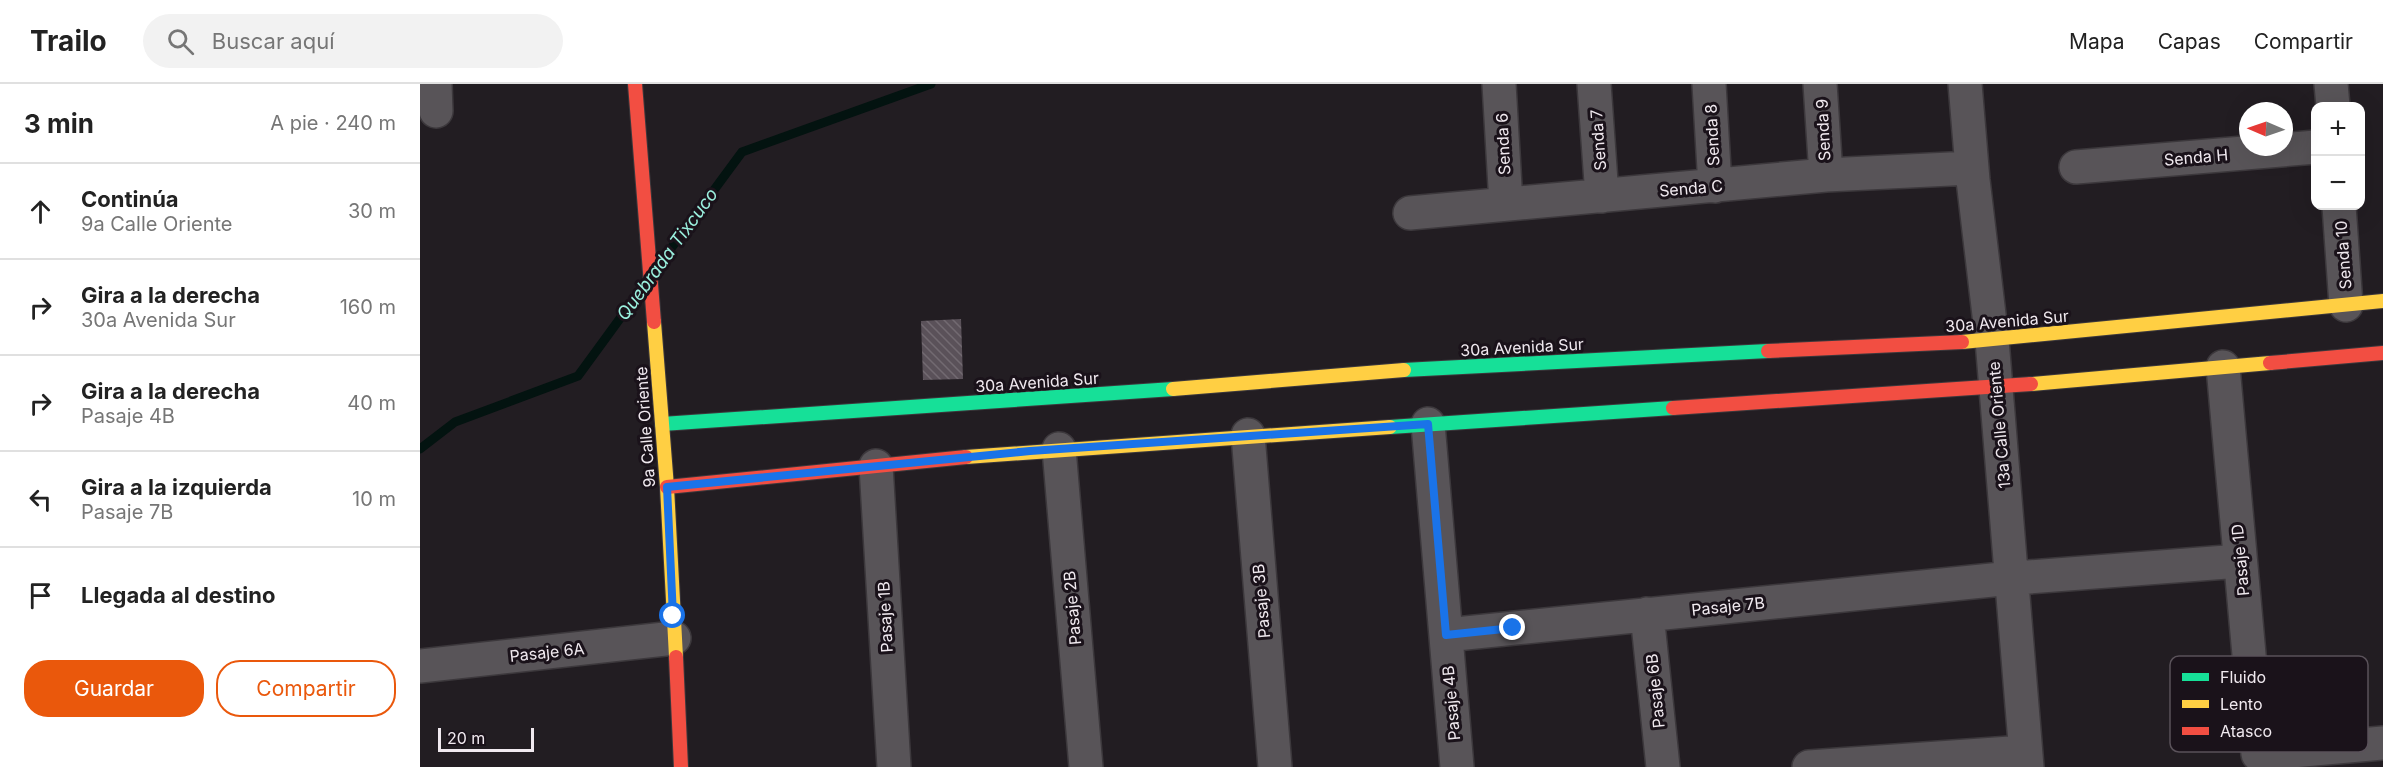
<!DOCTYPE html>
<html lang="es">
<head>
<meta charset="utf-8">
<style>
	:root { --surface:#fff; --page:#f2f2f2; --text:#222; --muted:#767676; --line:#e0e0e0; --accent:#ea580c }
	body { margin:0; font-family:Inter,sans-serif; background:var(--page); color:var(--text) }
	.controls { position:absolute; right:18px; top:18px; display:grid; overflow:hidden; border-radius:12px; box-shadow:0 6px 24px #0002 }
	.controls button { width:54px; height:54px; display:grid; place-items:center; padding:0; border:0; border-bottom:2px solid var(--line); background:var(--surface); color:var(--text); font:30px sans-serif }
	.compass { position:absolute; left:1819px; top:18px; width:54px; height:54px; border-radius:50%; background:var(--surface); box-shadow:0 6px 24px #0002; rotate:272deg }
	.scale { position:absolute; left:18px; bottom:15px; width:96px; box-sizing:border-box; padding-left:6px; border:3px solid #f0e9ef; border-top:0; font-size:16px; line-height:21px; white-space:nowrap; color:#f0e9ef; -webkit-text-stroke:4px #1a121a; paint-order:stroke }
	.stop { position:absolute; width:18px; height:18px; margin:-14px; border:4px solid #1a73e8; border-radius:50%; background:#fff }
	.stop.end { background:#1a73e8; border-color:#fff; box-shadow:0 2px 6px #0008 }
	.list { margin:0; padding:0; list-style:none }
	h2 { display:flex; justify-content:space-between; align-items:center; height:78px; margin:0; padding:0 24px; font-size:26px }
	h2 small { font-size:20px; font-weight:400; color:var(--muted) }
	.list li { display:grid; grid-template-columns:39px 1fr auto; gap:18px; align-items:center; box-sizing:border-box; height:96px; padding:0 24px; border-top:2px solid var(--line) }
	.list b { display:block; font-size:22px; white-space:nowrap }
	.list p { margin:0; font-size:20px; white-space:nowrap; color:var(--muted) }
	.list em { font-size:20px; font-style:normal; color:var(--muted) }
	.actions { display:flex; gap:12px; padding:18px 24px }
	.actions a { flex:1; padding:14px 0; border:2px solid var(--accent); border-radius:24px; text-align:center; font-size:21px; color:var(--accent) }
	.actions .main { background:var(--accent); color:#fff }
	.icon { flex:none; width:33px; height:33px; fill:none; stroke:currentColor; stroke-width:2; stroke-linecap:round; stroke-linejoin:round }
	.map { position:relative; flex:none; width:1963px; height:683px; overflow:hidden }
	header { display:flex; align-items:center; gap:36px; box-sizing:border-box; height:84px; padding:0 30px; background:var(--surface); border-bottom:2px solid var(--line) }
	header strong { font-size:28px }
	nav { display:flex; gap:33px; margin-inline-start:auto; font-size:21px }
	.search { width:420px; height:54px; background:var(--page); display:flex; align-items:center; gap:15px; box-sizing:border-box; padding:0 21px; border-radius:33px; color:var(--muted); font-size:22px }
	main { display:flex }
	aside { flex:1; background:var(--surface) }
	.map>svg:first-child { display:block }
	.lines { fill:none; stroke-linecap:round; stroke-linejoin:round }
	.stream { stroke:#031310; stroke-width:9 }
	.building { fill:url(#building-back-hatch) }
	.street-casing { stroke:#3c383c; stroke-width:36 }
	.fast-casing { stroke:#3c383c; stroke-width:16 }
	.slow-casing { stroke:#3c383c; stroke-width:16 }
	.jam-casing { stroke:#3c383c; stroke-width:16 }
	.street { stroke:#585458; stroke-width:33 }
	.fast { stroke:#16e098; stroke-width:14 }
	.slow { stroke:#ffcf43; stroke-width:14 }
	.jam { stroke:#f24e42; stroke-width:14 }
	.route { stroke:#1a73e8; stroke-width:8 }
	.labels { text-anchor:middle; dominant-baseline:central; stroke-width:6; stroke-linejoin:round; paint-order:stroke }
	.street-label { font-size:16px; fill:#f0e9ef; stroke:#1a121a }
	.water-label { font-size:18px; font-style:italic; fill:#9bf1df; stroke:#1a121a }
	.key { fill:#1a121a; stroke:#5a525a; stroke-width:1.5 }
	.key-label { font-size:16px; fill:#f0e9ef }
</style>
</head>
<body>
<header>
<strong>Trailo</strong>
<div class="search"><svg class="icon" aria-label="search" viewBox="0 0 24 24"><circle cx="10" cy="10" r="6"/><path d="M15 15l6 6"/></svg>Buscar aquí</div>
<nav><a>Mapa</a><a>Capas</a><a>Compartir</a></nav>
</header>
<main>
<aside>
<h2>3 min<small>A pie · 240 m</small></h2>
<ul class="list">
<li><svg class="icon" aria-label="ahead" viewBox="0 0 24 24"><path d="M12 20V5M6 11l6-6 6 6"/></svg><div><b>Continúa</b><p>9a Calle Oriente</p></div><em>30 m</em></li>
<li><svg class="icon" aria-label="right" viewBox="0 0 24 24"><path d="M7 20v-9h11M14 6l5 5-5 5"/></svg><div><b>Gira a la derecha</b><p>30a Avenida Sur</p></div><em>160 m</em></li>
<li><svg class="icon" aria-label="right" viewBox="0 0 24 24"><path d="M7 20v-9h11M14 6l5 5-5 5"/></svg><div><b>Gira a la derecha</b><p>Pasaje 4B</p></div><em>40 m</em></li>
<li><svg class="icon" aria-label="left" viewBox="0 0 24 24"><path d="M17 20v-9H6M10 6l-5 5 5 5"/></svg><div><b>Gira a la izquierda</b><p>Pasaje 7B</p></div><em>10 m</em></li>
<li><svg class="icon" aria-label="arrive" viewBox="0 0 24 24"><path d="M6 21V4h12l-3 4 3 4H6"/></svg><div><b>Llegada al destino</b></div></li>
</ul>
<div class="actions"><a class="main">Guardar</a><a>Compartir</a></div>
</aside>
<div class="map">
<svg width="1963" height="683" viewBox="0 0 1963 683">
	<defs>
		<pattern id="building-back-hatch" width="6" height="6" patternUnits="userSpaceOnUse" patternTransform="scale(1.5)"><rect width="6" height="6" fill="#5a5159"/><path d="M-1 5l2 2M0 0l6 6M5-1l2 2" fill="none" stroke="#726a71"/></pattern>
	</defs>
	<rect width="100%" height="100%" fill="#221d22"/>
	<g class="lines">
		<path class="stream" d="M238,182L322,68L511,0
			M0,365L35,338L158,292L223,203"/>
	</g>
	<path class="building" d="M541,235L543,295L503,296L501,237Z"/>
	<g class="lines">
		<g class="street-casing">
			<path id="street" d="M15,0L16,27
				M1079,0L1086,120
				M1174,0L1182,112
				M1289,0L1295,102
				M1400,0L1406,91
				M1545,0L1553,96L1572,256L1607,683
				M1911,0L1913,22
				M1656,83L1896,63
				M1919,122L1926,221
				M990,129L1406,91L1551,84
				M1803,283L1838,670L1963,659
				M1008,340L1037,683
				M828,351L855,683
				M639,365L666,683
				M456,382L474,683
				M1227,530L1243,683
				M1026,551L1582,495L1820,477
				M0,582L254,554
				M1389,683L1605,668"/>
		</g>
		<g class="fast-casing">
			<path id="fast" d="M984,286L1348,267
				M242,340L753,305
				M970,343L1253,324"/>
		</g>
		<g class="slow-casing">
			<path id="slow" d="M234,238L247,403L256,573
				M1542,258L1963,217
				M1611,300L1850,279
				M753,305L984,286
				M546,373L970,343"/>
		</g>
		<g class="jam-casing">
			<path id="jam" d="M215,0L234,238
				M1348,267L1542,258
				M1850,279L1963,269
				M1253,324L1611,300
				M247,403L546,373
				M256,573L261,683"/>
		</g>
		<use href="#street" class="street"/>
		<use href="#fast" class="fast"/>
		<use href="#slow" class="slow"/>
		<use href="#jam" class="jam"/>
	</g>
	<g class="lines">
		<path class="route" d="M253,532L247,403L610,367L1008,340L1026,551L1093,544"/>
	</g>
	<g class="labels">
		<g class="street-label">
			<text transform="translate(1403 46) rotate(-93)">Senda 9</text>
			<text transform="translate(1292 51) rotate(-93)">Senda 8</text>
			<text transform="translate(1178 56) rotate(-94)">Senda 7</text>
			<text transform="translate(1083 60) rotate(-93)">Senda 6</text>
			<text transform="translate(1776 73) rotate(-5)">Senda H</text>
			<text transform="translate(1271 104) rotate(-5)">Senda C</text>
			<text transform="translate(1923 171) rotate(-94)">Senda 10</text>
			<text transform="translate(1587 237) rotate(-5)">30a Avenida Sur</text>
			<text transform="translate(1102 263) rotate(-3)">30a Avenida Sur</text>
			<text transform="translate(617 298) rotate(-4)">30a Avenida Sur</text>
			<text transform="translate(1579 341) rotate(-95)">13a Calle Oriente</text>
			<text transform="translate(225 343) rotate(-94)">9a Calle Oriente</text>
			<text transform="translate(1820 476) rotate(-95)">Pasaje 1D</text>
			<text transform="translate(841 517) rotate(-95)">Pasaje 3B</text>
			<text transform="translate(1308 522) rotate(-6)">Pasaje 7B</text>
			<text transform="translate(652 524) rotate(-95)">Pasaje 2B</text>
			<text transform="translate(465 533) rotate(-93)">Pasaje 1B</text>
			<text transform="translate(127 568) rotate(-6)">Pasaje 6A</text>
			<text transform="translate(1235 607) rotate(-96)">Pasaje 6B</text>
			<text transform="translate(1031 619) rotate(-95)">Pasaje 4B</text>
		</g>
		<g class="water-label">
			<text transform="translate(247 170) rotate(-54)">Quebrada Tixcuco</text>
		</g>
	</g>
	<rect x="1750" y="572" width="198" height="96" rx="9" class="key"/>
	<rect x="1762" y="589" width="27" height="8" fill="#16e098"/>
	<rect x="1762" y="616" width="27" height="8" fill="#ffcf43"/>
	<rect x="1762" y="643" width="27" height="8" fill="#f24e42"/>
	<g class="key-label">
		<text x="1800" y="599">Fluido</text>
		<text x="1800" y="626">Lento</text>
		<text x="1800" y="653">Atasco</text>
	</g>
</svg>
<div class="controls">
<button>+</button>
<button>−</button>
</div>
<svg class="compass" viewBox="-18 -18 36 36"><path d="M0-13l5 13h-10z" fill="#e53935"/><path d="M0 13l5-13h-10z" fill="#767676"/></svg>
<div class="scale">20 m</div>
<div class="stop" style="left:253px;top:532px"></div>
<div class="stop end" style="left:1093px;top:544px"></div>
</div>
</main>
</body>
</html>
